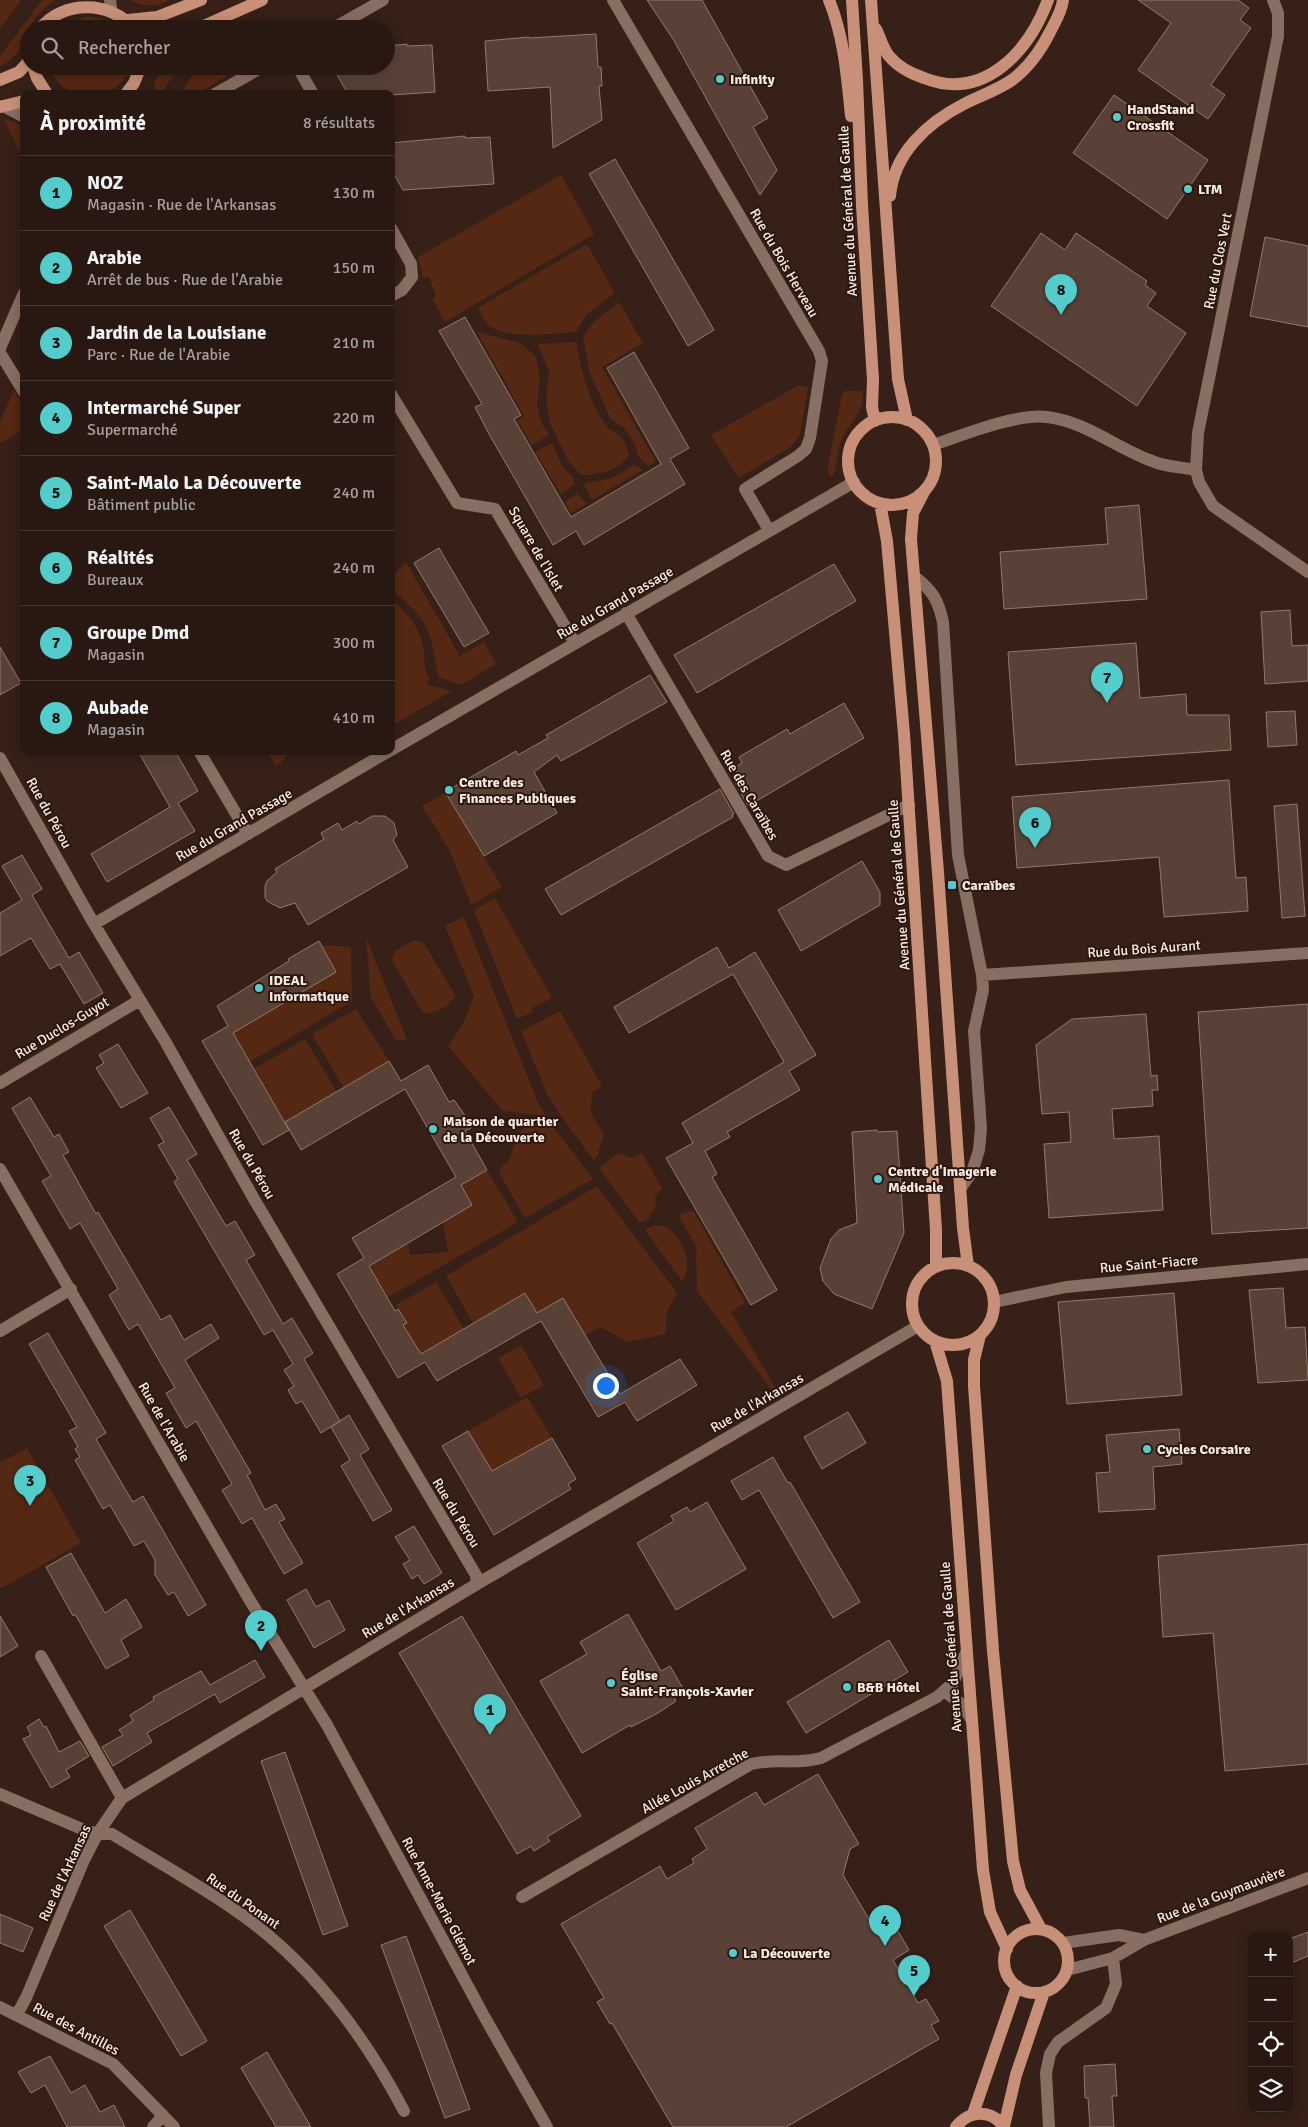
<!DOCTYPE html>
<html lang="fr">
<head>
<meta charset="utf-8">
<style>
	:root { --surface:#281811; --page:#34251f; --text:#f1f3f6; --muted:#a5a09f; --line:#443731; --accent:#53cdcb }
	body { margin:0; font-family:Signika,sans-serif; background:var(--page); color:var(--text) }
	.controls { position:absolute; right:15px; bottom:15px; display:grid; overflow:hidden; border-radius:10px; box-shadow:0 2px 12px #0003 }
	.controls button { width:45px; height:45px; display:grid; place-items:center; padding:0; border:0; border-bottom:1px solid var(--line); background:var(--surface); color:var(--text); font:25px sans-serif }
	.you { position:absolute; left:605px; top:1385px; width:18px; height:18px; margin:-12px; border:4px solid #fff; border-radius:50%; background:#1a73e8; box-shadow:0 0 0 8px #1a73e833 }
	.badge { display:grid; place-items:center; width:32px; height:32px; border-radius:50%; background:var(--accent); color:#111; font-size:16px; font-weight:700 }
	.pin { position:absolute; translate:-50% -41px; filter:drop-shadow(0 1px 2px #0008) }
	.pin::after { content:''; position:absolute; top:26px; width:18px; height:15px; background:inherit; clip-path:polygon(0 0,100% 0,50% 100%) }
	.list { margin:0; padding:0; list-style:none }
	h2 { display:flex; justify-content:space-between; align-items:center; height:65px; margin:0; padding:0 20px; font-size:21px }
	h2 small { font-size:16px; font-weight:400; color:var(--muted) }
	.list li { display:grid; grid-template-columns:32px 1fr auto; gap:15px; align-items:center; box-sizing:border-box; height:75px; padding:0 20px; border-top:1px solid var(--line) }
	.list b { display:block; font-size:19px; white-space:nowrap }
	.list p { margin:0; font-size:16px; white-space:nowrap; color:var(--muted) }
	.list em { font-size:16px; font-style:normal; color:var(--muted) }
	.icon { flex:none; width:28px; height:28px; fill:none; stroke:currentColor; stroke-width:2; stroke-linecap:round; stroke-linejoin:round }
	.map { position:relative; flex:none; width:1308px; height:2127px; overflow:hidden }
	.search { position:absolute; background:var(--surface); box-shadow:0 2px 12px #0003; left:20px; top:20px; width:375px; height:55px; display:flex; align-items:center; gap:12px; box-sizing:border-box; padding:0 18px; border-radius:28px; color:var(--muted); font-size:19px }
	.panel { position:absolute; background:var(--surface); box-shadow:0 2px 12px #0003; left:20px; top:90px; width:375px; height:665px; border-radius:10px }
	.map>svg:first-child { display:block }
	.green { fill:#552813 }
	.building { fill:#594137; stroke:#94796e }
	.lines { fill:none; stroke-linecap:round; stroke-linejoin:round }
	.minor { stroke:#886e63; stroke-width:12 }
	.major { stroke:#c89078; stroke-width:12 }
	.poi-dot { fill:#53cdcb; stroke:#2c170e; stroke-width:2 }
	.labels { text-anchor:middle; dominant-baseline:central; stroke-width:4; stroke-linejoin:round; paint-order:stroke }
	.poi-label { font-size:14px; font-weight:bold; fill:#faebe4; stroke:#2c170e; text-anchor:start }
	.street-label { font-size:14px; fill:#faebe4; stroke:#2c170e }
</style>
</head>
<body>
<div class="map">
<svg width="1308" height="2127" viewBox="0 0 1308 2127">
	<rect width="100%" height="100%" fill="#362017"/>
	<path class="green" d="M0,0H21L0,29Z
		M42,0H55C45,7 33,19 29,29C23,45 17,59 0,66V56Z
		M131,0H171C157,6 144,9 131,0Z
		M89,16L107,20L119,29H60L70,21Z
		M50,66H129C123,86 112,94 92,94C69,94 58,89 50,66Z
		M163,66H179L161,94H157L154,83Z
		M199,66H244L197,94H180Z
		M4,120L12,121L24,127V160Z
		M561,175L594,234L445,322L433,300L436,296L429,277H423L418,257Z
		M587,244L615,293L587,314L576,332C553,333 512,340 491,327C485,323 481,314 478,308Z
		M619,302L643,343L602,367L656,462L648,466L638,456L635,444L625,429L610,418L589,371L583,337L593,323Z
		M477,332L520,343L531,352L536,358L540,377L537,405L541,422L549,435L532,445L517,420L524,416Z
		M576,342C581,370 588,398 604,423C615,438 624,430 629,456C615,472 602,474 581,475L567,459L550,422L546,401L549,370L537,344Z
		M799,385L808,387L800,434L792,446L739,478L711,435Z
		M14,390L24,407V429L0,443V422Z
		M845,391H862C867,412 845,426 840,444C836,455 838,466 833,475L830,477L828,472V465L842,395Z
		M552,443L561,464L574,479V485L561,494L535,452Z
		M634,464L643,470L592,500L585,487V483C605,481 619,477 634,464Z
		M577,493L587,504L571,513L565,502Z
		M406,562L460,656L484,642L496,664L461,685L438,677C431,630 429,620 391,589V577Z
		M391,600C407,612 419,626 423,646C425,657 423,667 429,677L427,685L452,691L391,726Z
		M267,751H288L283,761L276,766Z
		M445,793L502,887L471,905L450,851L422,806Z
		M495,898L552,998L532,1008L533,1012L517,1019L474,910Z
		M464,917L539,1105L546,1116L503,1111L448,1046L462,1026L474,996L445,926Z
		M366,937L407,1040H396L371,998Z
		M414,940L424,943L455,995C449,1007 436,1014 423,1013L392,961L395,951Z
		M321,945L351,947L352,1001L250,1062L233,1033L336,972Z
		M356,1009L389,1061L344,1088L312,1034Z
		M560,1011L602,1086L593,1092L590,1111L604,1135L598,1151L599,1153L594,1161L559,1113L547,1094L521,1031Z
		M305,1039L337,1092L285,1122L254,1069Z
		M532,1123L552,1125L593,1179L525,1218L499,1173L502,1166L509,1160L518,1133Z
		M618,1153L632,1158L642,1153L662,1188L655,1197L656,1207L649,1215L650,1218L640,1223L599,1168Z
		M487,1170L518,1222L387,1298L369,1266L408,1243L410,1255L448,1252L443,1222L472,1205L461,1185Z
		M597,1186L677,1293L666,1314V1334L627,1342L601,1327L585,1335L563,1298L537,1313L525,1293L473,1323L446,1276Z
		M693,1210L745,1303L731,1312L778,1392L770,1388L697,1291L696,1247L678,1215Z
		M655,1225C659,1226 664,1226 667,1228C683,1237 694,1266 682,1281L645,1230Z
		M436,1282L464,1329L421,1354L404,1325L406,1323L396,1305Z
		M521,1345L544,1385L521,1398L498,1358Z
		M527,1397L552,1438L492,1471L468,1431Z
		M27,1448L81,1543L0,1589V1463Z"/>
	<path class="building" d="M647,0H702L768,118L753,127L777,170L760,195L673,39Z
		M1138,0H1238L1249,8L1240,20L1251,28L1211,85L1225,95L1208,119L1138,70L1171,23Z
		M596,34L598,67H601L602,86H599L602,120L553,148L550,87L488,91L485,41L529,37V38Z
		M407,44V46L432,45L435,92L391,95L348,94L332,66H386L388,46Z
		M1114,95L1208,160L1167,219L1073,153Z
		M465,136V138L490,137L494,184L403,190L391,169V143Z
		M615,159L714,330L688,346L589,174Z
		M1041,233L1065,250L1076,233L1147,281L1145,285L1156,293L1147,306L1186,333L1137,406L991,306Z
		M1265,237L1308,246V327L1250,316Z
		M465,317L521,415L514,419L571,517L661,464L607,368L634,352L689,448L670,459L685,484L584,545L576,531L553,545L489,434L475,407L482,404L439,331Z
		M1139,505L1147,599L1004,609L1000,552L1108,544L1105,508Z
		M439,548L489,633L464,647L414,563Z
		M834,564L856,601L697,693L674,655Z
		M1290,610L1292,646L1308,645V681L1265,684L1261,612Z
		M1136,643L1140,698L1186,694L1187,715H1229L1231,750L1016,765L1008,652Z
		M0,647L21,683L0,695Z
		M650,675L667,702L561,761L557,755L534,772L557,813L484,856L445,792L516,751L518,755L548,738L546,735Z
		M844,703L864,738L748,806L734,781L740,778L734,768L742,763L739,757L787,729L790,734Z
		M1295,711L1297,745L1268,747L1266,712Z
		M138,751H175L198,791L178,803L195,831L107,882L91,854L170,807Z
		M1229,780L1236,878L1246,877L1248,911L1164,917L1159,857L1017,868L1012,797Z
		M720,789L734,814L732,815L733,817L561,915L545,889Z
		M1297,804L1305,916L1282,918L1274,806Z
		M372,816H385L394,823L397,835L393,840L408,867L308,925L295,903L280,908L267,901L265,897V886L267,881L277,872L275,869L324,839L321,833L338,823L342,830L357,821L359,824Z
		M22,855L42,889L32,895L69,958L79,952L103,993L84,1004L60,964L50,969L31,938L0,956V913L22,900L2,866Z
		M862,861L880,892V905L801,951L778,910Z
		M319,941L336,972L233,1033L289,1130L263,1145L202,1041L228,1026L217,1006L289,961L288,959Z
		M717,947L729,968L755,952L816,1055L789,1071L800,1090L727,1132L730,1137L705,1151L717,1174L712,1177L777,1290L751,1305L666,1158L693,1143L682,1123L784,1062L733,974L629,1033L614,1007Z
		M1308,1004V1228L1212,1234L1198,1012Z
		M1146,1014L1151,1076L1157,1075L1158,1090H1152L1153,1106L1112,1109L1114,1139L1159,1136L1163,1210L1049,1218L1044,1144L1071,1142L1069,1112L1042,1114L1036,1045L1072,1019Z
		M118,1044L148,1093L121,1108L96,1068L104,1063L99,1055Z
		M389,1061L401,1081L428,1065L449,1102L454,1100L464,1114L471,1128L465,1131L487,1170L461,1185L472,1205L369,1266L395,1311L398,1309L407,1323L403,1325L421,1354L525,1293L537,1313L563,1298L620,1394L680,1359L697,1385L637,1421L625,1402L598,1417L541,1321L437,1381L425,1362L398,1378L337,1274L364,1258L352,1238L456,1177L405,1089L301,1150L285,1122Z
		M30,1097L54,1137L59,1134L69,1152L63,1155L96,1214L98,1212L161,1320L170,1315L184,1340L211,1324L219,1338L185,1360L251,1473L247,1475L265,1510L276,1504L285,1519L279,1522L303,1563L284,1574L252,1518L242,1524L222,1490L232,1484L196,1421L186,1428L166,1393L175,1388L138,1324L129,1330L109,1295L118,1289L80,1223L70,1229L42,1181L51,1176L12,1108Z
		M169,1107L197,1154L187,1160L226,1226L235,1221L255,1255L246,1260L283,1324L292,1318L313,1353L304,1359L340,1421L321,1433L302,1401L296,1404L288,1390L294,1386L284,1370L293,1364L273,1330L264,1335L174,1182L178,1179L158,1145L164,1142L150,1118Z
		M877,1130L878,1132L897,1131L904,1233L872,1309L834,1294L823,1281L820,1268L831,1239L839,1230L857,1223L852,1132Z
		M1283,1288L1286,1328L1305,1327L1308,1380L1258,1383L1249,1290Z
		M1174,1293L1182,1395L1067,1404L1058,1302Z
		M48,1333L106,1433L96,1439L128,1494L133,1502L143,1496L206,1605L188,1616L174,1592L168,1595L155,1575V1560L144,1541L134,1546L110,1505L103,1509L75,1460L80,1457L75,1449L78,1447L69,1431L77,1427L29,1344Z
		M848,1412L866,1443L822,1469L804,1437Z
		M349,1415L369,1449L360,1455L392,1510L373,1521L341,1466L350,1460L331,1427Z
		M1179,1429L1182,1464L1153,1467L1155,1509L1099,1512L1096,1473L1110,1472L1106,1435Z
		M468,1431L492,1471L552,1438L576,1479L568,1484L571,1489L494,1535L442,1446Z
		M773,1457L788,1483L790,1482L860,1602L833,1618L759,1490L742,1500L731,1481Z
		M707,1502L746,1569L676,1610L637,1543L674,1521L671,1516L687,1507L690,1512Z
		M414,1526L442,1573L424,1584L418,1575L412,1579L403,1564L410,1560L395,1537Z
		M1308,1544V1764L1225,1771L1213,1633L1163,1637L1158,1556Z
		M71,1553L105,1613L126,1599L142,1627L121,1640L129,1656L106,1669L75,1614L73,1616L46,1567Z
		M306,1589L316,1607L329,1600L345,1630L314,1648L287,1600Z
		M628,1614L661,1671L670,1666L685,1692L674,1698L676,1701L658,1713L631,1727L630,1725L582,1753L540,1681L587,1654L580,1642Z
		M0,1616L18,1646L0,1657Z
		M462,1616L581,1816L547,1837L550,1841L534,1851L531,1846L517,1854L399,1653Z
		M889,1640L908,1672L806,1733L787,1702Z
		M255,1660L265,1677L220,1703L215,1694L147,1733L152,1742L113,1766L102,1747L123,1735L119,1730L133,1721L130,1715L154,1700L153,1697L201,1671L210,1685Z
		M39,1719L44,1727L46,1726L59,1752L80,1741L89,1756L66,1770L70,1777L51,1788L23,1739L31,1735L27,1727Z
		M285,1752L348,1926L323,1935L261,1761Z
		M818,1774L859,1844L850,1849L843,1875L876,1931L892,1921L909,1950L893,1960L918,2003L926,1999L939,2021L931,2025L939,2039L786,2127H673L612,2023L610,2024L597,2002L604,1998L561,1924L660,1866L667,1879L694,1863L692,1859L707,1849L695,1828L756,1792L764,1805Z
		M130,1910L207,2041L181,2056L104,1926Z
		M0,1914L33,1928L23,1952L0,1943Z
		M1308,1932V1956L1289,1964V1939Z
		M406,1936L470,2109L445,2118L381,1945Z
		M267,2052L311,2127H276L241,2068Z
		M50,2056L71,2093L85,2085L100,2112L114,2105L125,2127H67L45,2085L31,2093L18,2072Z
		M1115,2064L1117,2096H1112L1114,2127H1090L1088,2098H1085L1084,2066Z"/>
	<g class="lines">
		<path class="minor" d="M110,0L111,7
			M613,0L819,351L822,361L810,438L806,449L798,456L745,489L769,530
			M1273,0L1278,13V36L1198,433L1196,470L1199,482L1213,506L1308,572
			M332,29L383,0
			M297,66L313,94
			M215,94L264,66
			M3,106L24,117
			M391,228L411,264L412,277L402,290L391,296
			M0,348L24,293
			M0,353L24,392
			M391,394L457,503L495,509L575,643
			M933,445C963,435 1017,413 1047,417C1087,422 1116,448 1152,461C1165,467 1182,467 1196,470
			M915,577C933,591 938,600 943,622L958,855L982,975L983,990L974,1031L981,1128L979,1150L972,1172L960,1189
			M626,613L768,856L786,865L909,805
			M391,750L854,482
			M199,751L248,834
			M0,758L94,924L165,1041L254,1199L470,1565L476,1575L477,1584
			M94,924L389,751
			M982,975L1308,953
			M0,1083L140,1000
			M0,1169L249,1599L327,1725L484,2016L547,2127
			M994,1302L1066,1287L1308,1264
			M0,1331L71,1289
			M41,1656L122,1798
			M945,1692L963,1705L971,1719
			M0,1794L89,1832L112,1834C151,1858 191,1880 229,1906C305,1956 362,2031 404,2111
			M522,1897L751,1764C775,1758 798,1765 821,1758L937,1697L953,1683L966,1653
			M1063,1943L1119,1935L1144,1940
			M1067,1970L1113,1958L1144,1940L1308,1878
			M0,2007L113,2064L174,2127
			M17,2014L26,1998L84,1860L98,1833L122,1798L477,1584L918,1326
			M153,2127L163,2115
			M1049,2127L1046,2073L1050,2054L1058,2042L1106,2008L1116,1984L1113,1958"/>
		<path class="major" d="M829,0C844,37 847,76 851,116
			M852,0L857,80L862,205L873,380L872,407L875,421
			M871,0L898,379L907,420
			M128,20L157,17L201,0
			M40,29C62,0 111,0 134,29
			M197,29L262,0
			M876,29C880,37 883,49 889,56C898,67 912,74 924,78C984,102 1029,51 1048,0
			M33,66L37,78L47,94
			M0,80L19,72L29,61
			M126,94L134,83L141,66
			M0,107L24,101
			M890,196C894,153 927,123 964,104C979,96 998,90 1012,80C1028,68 1041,50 1050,32C1055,22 1062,11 1063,0
			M848 461a44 44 0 1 1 88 0a44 44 0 1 1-88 0Z
			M924,492L913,513L911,539L938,872L963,1228L968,1266
			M880,503L887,541L904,734L936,1230V1267
			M912 1304a41 41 0 1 1 82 0a41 41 0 1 1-82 0Z
			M980,1335L974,1360V1386L993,1651L1013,1861L1020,1890L1041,1929
			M935,1341L947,1381L983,1870L990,1912L1007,1949
			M1004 1961a32 32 0 1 1 64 0a32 32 0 1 1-64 0Z
			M973,2114L1017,1986
			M1004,2126L1016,2075L1044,1992
			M956,2127C969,2110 991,2109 1004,2127"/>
	</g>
	<g class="poi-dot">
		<circle cx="720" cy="79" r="5"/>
		<circle cx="1117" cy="117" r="5"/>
		<circle cx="1188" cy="189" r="5"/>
		<circle cx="449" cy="790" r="5"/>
		<rect x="947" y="880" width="10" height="10" rx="2.5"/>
		<circle cx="259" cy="988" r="5"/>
		<circle cx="433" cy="1129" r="5"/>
		<circle cx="878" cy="1179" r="5"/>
		<circle cx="1147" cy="1449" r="5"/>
		<circle cx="611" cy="1683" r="5"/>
		<circle cx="847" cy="1687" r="5"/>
		<circle cx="733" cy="1953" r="5"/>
	</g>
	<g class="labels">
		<g class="poi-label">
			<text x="730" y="79">Infinity</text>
			<text x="1127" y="109">HandStand<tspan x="1127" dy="16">Crossfit</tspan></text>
			<text x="1198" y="189">LTM</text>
			<text x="459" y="782">Centre des<tspan x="459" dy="16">Finances Publiques</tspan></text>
			<text x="962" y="885">Caraïbes</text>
			<text x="269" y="980">IDEAL<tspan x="269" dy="16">Informatique</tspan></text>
			<text x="443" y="1121">Maison de quartier<tspan x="443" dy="16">de la Découverte</tspan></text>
			<text x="888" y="1171">Centre d'Imagerie<tspan x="888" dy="16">Médicale</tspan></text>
			<text x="1157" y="1449">Cycles Corsaire</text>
			<text x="621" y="1675">Église<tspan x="621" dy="16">Saint-François-Xavier</tspan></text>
			<text x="857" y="1687">B&amp;B Hôtel</text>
			<text x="743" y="1953">La Découverte</text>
		</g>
		<g class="street-label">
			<text transform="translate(848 211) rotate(-93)">Avenue du Général de Gaulle</text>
			<text transform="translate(1218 261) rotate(-79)">Rue du Clos Vert</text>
			<text transform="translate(784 263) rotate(60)">Rue du Bois Herveau</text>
			<text transform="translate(536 549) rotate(60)">Square de l'Islet</text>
			<text transform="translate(615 603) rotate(-30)">Rue du Grand Passage</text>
			<text transform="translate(749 795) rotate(60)">Rue des Caraïbes</text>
			<text transform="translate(49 813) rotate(61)">Rue du Pérou</text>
			<text transform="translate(234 825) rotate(-30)">Rue du Grand Passage</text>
			<text transform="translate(899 885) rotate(-94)">Avenue du Général de Gaulle</text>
			<text transform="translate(1144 949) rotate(-4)">Rue du Bois Aurant</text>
			<text transform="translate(62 1028) rotate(-31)">Rue Duclos-Guyot</text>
			<text transform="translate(252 1164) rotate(60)">Rue du Pérou</text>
			<text transform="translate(1149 1264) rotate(-5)">Rue Saint-Fiacre</text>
			<text transform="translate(757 1403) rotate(-30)">Rue de l'Arkansas</text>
			<text transform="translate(164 1422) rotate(60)">Rue de l'Arabie</text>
			<text transform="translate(456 1513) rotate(59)">Rue du Pérou</text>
			<text transform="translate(408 1608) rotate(-31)">Rue de l'Arkansas</text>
			<text transform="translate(951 1647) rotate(-94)">Avenue du Général de Gaulle</text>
			<text transform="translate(695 1781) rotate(-29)">Allée Louis Arretche</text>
			<text transform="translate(65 1873) rotate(-65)">Rue de l'Arkansas</text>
			<text transform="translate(1221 1895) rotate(-21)">Rue de la Guymauvière</text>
			<text transform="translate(243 1901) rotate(35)">Rue du Ponant</text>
			<text transform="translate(439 1901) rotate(62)">Rue Anne-Marie Glémot</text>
			<text transform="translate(76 2029) rotate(28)">Rue des Antilles</text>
		</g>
	</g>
</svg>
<div class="controls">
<button>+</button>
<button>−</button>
<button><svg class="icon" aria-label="locate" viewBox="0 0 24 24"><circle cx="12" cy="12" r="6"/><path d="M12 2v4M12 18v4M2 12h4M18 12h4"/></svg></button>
<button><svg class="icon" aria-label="layers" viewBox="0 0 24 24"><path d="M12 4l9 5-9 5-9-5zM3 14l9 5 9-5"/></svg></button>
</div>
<div class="you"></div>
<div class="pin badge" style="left:490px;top:1735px">1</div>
<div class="pin badge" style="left:261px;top:1651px">2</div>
<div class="pin badge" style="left:30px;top:1506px">3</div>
<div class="pin badge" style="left:885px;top:1946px">4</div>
<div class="pin badge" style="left:914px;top:1996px">5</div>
<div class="pin badge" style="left:1035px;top:848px">6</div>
<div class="pin badge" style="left:1107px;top:703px">7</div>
<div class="pin badge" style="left:1061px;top:315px">8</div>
<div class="search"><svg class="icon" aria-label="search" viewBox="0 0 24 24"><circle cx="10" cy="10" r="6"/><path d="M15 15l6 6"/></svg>Rechercher</div>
<section class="panel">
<h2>À proximité<small>8 résultats</small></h2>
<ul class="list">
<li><span class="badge">1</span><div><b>NOZ</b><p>Magasin · Rue de l'Arkansas</p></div><em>130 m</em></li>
<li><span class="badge">2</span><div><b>Arabie</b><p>Arrêt de bus · Rue de l'Arabie</p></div><em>150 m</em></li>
<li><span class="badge">3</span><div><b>Jardin de la Louisiane</b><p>Parc · Rue de l'Arabie</p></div><em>210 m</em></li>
<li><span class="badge">4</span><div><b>Intermarché Super</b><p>Supermarché</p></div><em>220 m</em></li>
<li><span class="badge">5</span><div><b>Saint-Malo La Découverte</b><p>Bâtiment public</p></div><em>240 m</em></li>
<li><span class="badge">6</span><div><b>Réalités</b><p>Bureaux</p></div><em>240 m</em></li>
<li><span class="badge">7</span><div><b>Groupe Dmd</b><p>Magasin</p></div><em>300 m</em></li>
<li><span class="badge">8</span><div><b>Aubade</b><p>Magasin</p></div><em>410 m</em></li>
</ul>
</section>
</div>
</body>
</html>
